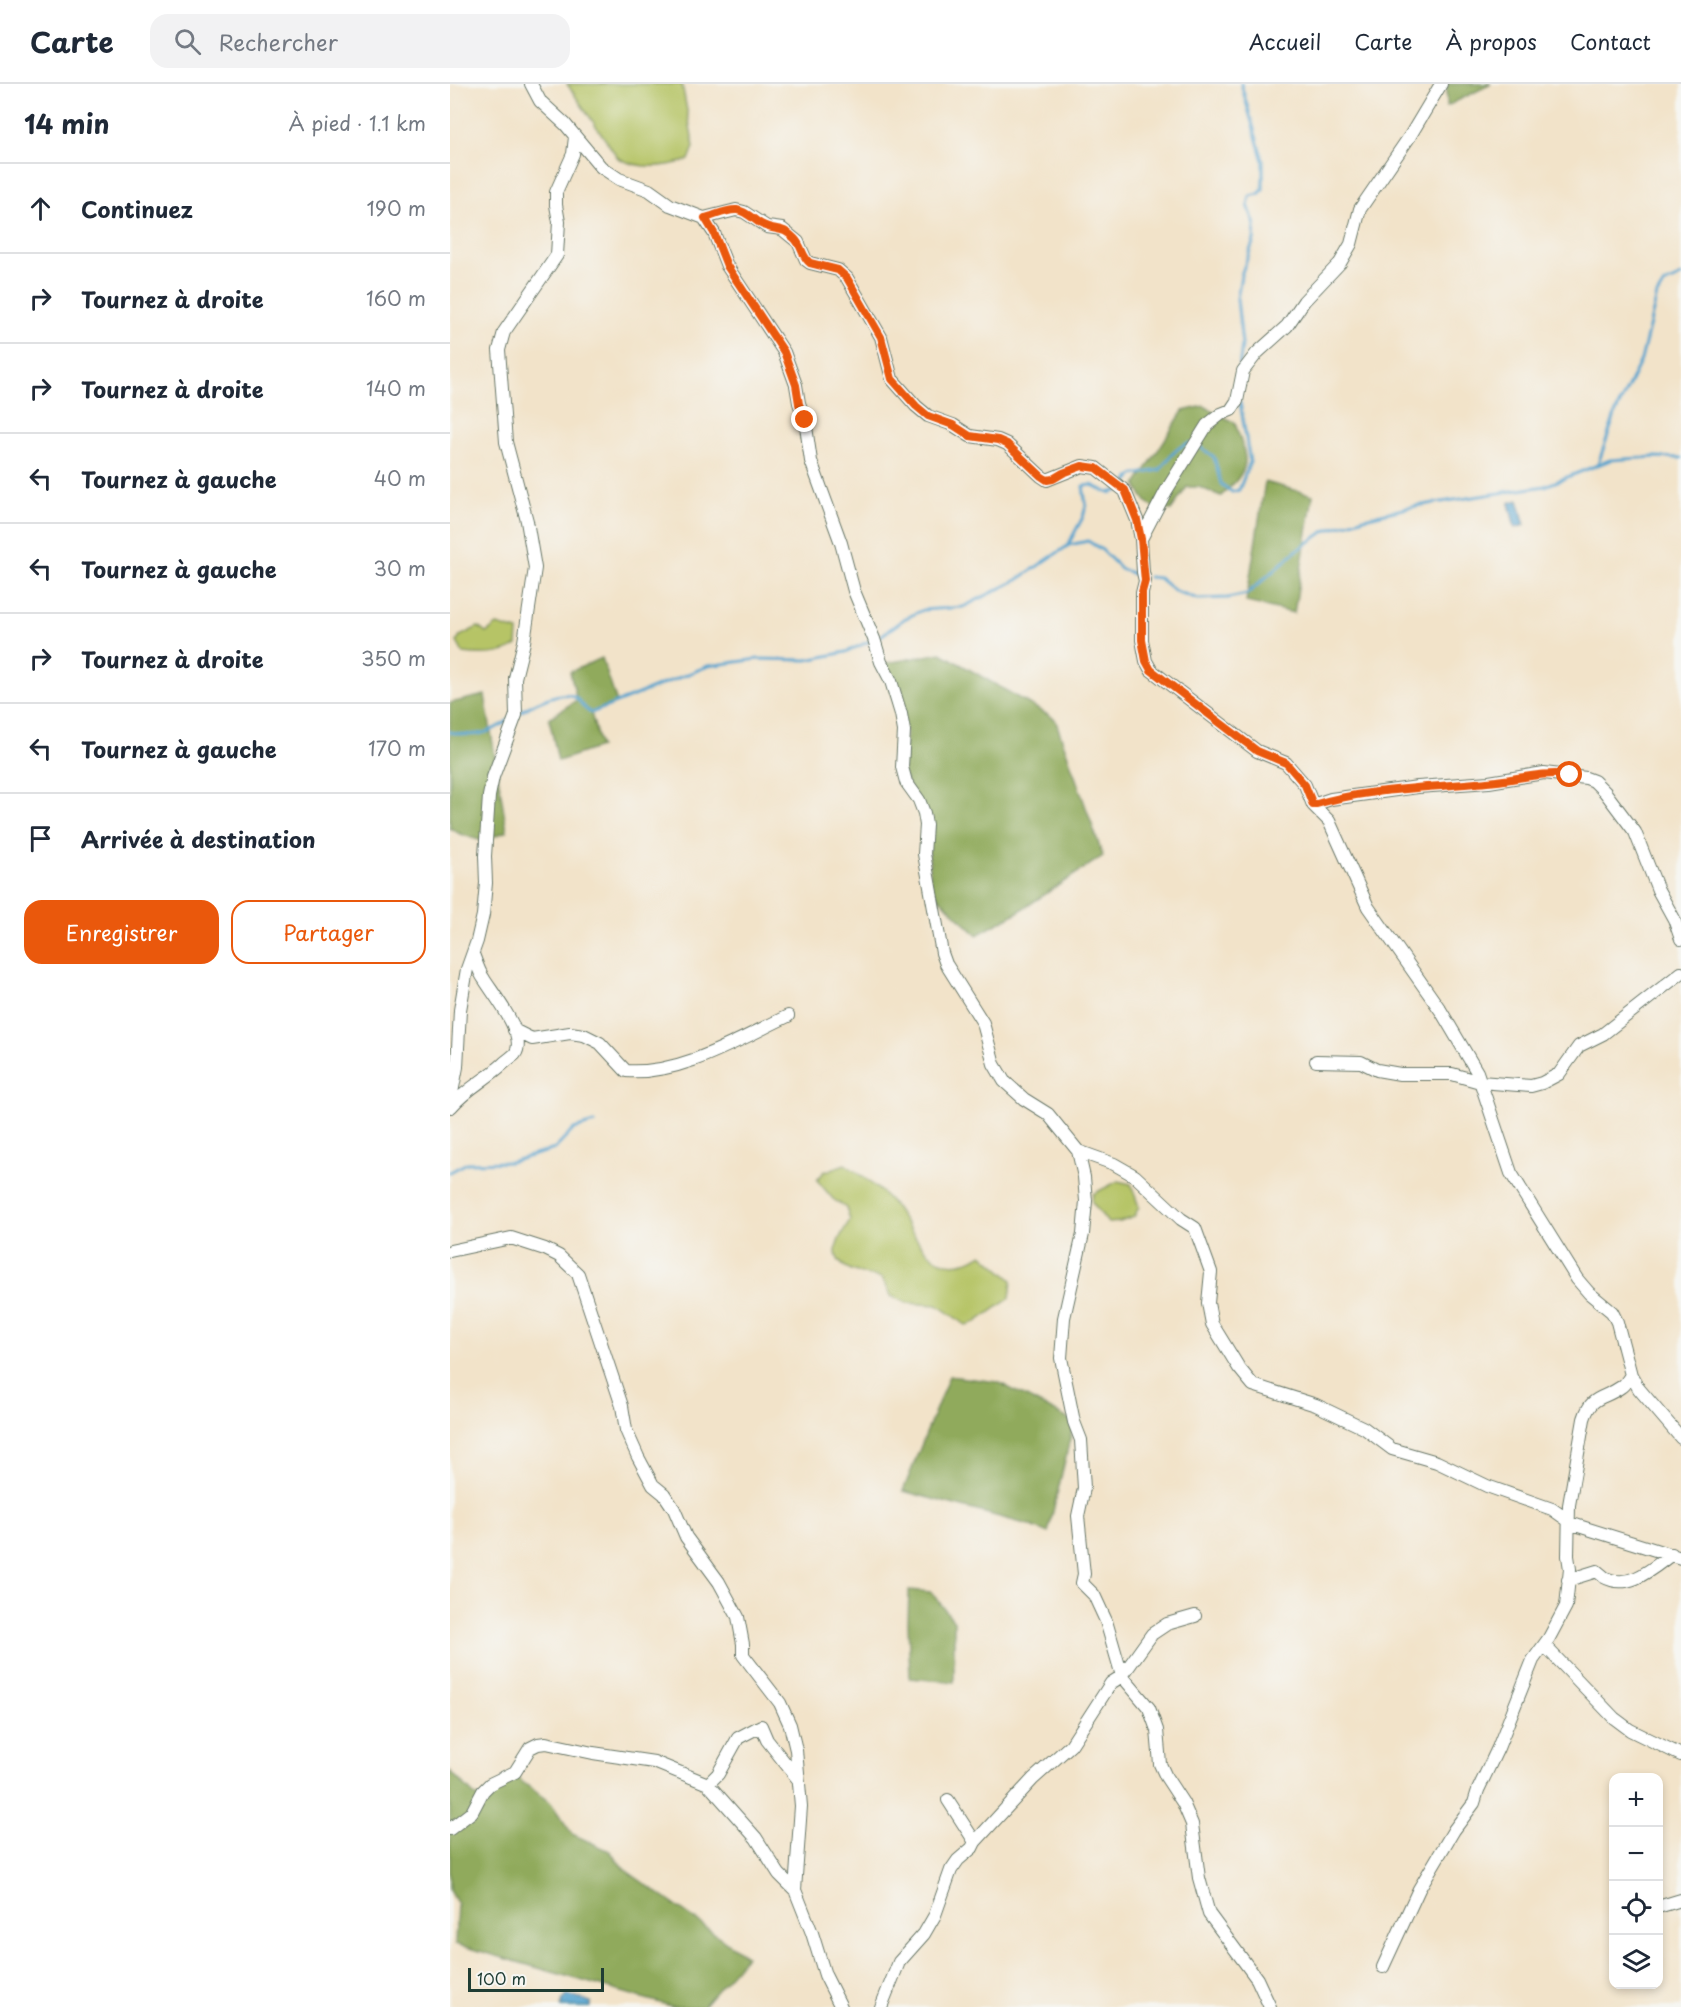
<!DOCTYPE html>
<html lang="fr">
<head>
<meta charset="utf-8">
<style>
	:root { --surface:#fff; --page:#f2f2f3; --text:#1f2937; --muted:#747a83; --line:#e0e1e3; --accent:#ea580c }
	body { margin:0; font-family:"Playpen Sans",sans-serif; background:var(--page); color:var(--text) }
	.controls { position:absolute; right:18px; bottom:18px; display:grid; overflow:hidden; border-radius:12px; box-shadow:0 3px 9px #0003 }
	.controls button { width:54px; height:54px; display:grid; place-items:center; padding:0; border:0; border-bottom:2px solid var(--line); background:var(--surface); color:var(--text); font:30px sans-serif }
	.scale { position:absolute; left:18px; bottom:15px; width:136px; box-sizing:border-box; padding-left:6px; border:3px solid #1f3d34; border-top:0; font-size:16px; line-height:21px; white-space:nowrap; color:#1f3d34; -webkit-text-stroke:4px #f6f6f2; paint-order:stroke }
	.stop { position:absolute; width:18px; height:18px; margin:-14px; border:4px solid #ea580c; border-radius:50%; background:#fff }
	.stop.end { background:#ea580c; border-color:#fff; box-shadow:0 2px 6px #0008 }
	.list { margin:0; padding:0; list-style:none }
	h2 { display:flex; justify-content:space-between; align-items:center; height:78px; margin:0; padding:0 24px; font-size:26px }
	h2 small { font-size:20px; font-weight:400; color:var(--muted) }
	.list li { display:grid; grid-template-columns:39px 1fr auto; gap:18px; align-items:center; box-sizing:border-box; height:90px; padding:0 24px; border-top:2px solid var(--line) }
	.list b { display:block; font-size:22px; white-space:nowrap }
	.list em { font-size:20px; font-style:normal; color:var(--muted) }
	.actions { display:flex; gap:12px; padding:18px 24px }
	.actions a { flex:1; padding:14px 0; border:2px solid var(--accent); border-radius:18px; text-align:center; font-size:21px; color:var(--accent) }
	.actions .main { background:var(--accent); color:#fff }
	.icon { flex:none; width:33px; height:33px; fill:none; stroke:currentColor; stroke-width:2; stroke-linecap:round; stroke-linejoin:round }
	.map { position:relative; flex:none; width:1231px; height:1923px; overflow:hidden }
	header { display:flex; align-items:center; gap:36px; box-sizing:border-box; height:84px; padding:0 30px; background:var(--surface); border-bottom:2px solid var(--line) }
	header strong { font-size:28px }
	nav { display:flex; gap:33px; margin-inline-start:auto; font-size:21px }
	.search { width:420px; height:54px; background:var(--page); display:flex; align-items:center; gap:15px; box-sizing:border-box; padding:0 21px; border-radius:18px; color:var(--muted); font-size:22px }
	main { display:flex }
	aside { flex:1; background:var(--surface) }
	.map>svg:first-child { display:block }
	.green { fill:#b6c466; stroke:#6a804d; stroke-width:1.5 }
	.forest { fill:#90aa5b; stroke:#587448; stroke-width:1.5 }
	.water { fill:#55a3ce; stroke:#3a7081; stroke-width:1.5 }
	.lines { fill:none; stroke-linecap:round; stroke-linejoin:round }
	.stream { stroke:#55a3ce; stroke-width:3 }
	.minor-casing { stroke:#697768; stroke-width:14 }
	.minor { stroke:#fff; stroke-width:12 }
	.route { stroke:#ea580c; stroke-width:8 }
</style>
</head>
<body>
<header>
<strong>Carte</strong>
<div class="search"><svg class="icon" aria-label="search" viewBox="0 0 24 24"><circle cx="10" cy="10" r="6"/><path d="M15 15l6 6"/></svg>Rechercher</div>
<nav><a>Accueil</a><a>Carte</a><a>À propos</a><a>Contact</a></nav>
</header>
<main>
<aside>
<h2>14 min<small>À pied · 1.1 km</small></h2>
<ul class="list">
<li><svg class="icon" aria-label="ahead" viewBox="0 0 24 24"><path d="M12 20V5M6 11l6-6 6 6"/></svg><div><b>Continuez</b></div><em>190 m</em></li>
<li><svg class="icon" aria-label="right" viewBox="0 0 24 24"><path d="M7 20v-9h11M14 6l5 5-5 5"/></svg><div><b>Tournez à droite</b></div><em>160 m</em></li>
<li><svg class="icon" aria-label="right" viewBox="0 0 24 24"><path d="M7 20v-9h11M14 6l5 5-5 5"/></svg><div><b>Tournez à droite</b></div><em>140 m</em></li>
<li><svg class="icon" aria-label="left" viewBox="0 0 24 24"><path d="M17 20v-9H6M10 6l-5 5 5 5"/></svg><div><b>Tournez à gauche</b></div><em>40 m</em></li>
<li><svg class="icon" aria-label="left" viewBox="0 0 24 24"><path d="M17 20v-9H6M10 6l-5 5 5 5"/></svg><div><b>Tournez à gauche</b></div><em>30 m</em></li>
<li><svg class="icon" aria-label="right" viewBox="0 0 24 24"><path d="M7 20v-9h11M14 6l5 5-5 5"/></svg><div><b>Tournez à droite</b></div><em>350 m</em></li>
<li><svg class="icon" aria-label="left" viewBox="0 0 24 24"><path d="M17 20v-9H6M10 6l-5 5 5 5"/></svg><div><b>Tournez à gauche</b></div><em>170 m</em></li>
<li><svg class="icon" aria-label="arrive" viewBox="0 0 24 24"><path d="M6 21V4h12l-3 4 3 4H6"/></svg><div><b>Arrivée à destination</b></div></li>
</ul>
<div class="actions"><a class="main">Enregistrer</a><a>Partager</a></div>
</aside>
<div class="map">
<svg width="1231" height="1923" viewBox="0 0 1231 1923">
	<rect width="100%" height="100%" fill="#f6f6f2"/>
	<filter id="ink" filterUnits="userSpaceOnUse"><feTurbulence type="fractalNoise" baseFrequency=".0167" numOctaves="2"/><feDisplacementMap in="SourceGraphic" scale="12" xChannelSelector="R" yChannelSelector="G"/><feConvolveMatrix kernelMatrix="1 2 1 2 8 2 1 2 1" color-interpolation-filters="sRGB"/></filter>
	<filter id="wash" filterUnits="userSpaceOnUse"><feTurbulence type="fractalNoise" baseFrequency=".008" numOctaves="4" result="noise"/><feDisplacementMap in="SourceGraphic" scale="24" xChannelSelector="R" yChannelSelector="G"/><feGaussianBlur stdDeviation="1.35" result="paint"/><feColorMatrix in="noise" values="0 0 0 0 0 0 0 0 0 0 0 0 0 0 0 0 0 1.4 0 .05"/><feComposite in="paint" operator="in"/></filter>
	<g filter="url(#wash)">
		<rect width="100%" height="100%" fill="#f2e3c9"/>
		<path class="green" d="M117,0H232L244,63L239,76C216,83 189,86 168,74Z
			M47,541L68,547L67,561C52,572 31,571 13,569L7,558L10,552L28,543L36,549Z
			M395,1080C411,1091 428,1103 441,1118C460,1140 477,1190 515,1178C521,1177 526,1173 532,1170L562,1196L560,1214L526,1238L516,1241L487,1221L457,1219L441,1212L432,1194C414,1190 377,1186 388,1158C391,1150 396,1143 400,1136L396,1124L383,1115L367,1096L374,1088Z
			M668,1097L681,1100L689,1123L684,1133L670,1138L658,1139L642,1118L643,1110Z"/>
		<path class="forest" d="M997,0H1041L997,22Z
			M754,322L785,339C798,379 803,382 771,412L749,403H737L721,426C701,428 694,417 686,401L733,327Z
			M815,398L863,411L844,529L796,518Z
			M491,569L605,635L653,772L568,828L527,851L481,806L477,735L453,690L456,646L431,580Z
			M152,574L167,619L141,629L150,663L108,677L99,634L127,616L120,588Z
			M35,611L57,747L32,757L10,750L0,744V619Z
			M499,1292L548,1298L624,1338L598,1449L579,1441L453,1407Z
			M459,1506L481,1508L504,1537V1598L460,1594L458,1539Z
			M0,1687L24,1711L34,1716L64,1692L101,1719L122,1750L160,1767L174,1785L296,1872L252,1923H224L5,1860L7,1819L0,1806Z"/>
		<path class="water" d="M1068,416L1075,441L1065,444L1059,419Z
			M118,1911L141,1918L140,1923H111L112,1917Z"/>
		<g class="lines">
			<path class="stream" d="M789,285L792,260L787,215L791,191L804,156L805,141L798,121L800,112L809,110L813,105V77L791,0
				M749,362L764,373L771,400L782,408L789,406L800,378L790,318
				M1148,380L1166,328L1191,276L1207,211L1214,200L1231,192
				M674,401L683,391L710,386C718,375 726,362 740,359
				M619,459L633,433L636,422L633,402L642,401L659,409L670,406
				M699,493L709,494L725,507L748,515L778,514L797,510L846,467L875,447L914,434L966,422L1095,402L1160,376L1205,373L1231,374
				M428,554L454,535L473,526L513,523L567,496L619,461L638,457L652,466L671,485L689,492
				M69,629C80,621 110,606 123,612C131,616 133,625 141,629L258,582L308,575L357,576L396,568L422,556
				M0,648C24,654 39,650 59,636
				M0,1088L17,1079L60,1078L105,1065L124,1045L144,1039"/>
		</g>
	</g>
	<g filter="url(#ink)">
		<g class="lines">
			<g class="minor-casing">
				<path id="minor" d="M81,0L90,17L115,40L151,83L169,95L199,106L220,121L254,134L286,126L294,128L317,143L332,145L348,158L356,176L360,179L388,186L397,194L431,253L442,295L466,322L478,332L503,341L520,352L548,356L557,360L591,392L597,396L632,382L646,384L675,407L687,436L691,455L693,488L695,497L692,509V556L696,577L701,586L807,667L836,679L855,701L863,721L879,737L918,823L991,927L1027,988L1061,1089L1127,1195L1139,1209L1162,1228L1167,1238L1181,1291L1189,1305L1231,1354
					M254,134L264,149L277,182L334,268L346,301L349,319L355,336L361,377L391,459L404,507L424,555L431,578L441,597L451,630L454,647L452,683L456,698L469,716L474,729L476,741L474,770L492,869L496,880L533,939L544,980L554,997L574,1015L598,1030L628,1067L664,1080L685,1092L731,1135L745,1144L761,1188L758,1219L762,1240L789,1284L803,1301L866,1321L914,1344L942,1365L987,1378L1037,1402L1102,1425L1119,1437
					M691,455L716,407L757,341L771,330L781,326L787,317L793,287L807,269L837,242L854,217L890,179L901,160L910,125L960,52L991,0
					M863,721L881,715L968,703L1039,698L1094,689L1136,694L1144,697L1155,708L1185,748L1208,806L1224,835L1231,855
					M64,946L82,955L120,949L134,951L150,959L176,987C232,991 289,955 338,932
					M866,977L911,978L927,986L950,990H1002L1030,998L1081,1002L1092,999L1109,990L1129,962L1153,950L1231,889
					M0,1019L7,983L10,926L17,885L27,857L33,831L36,799L35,772L39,712L43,693L66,631L65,594L74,558L85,484L77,437L56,358L49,266L54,248L107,171L109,138L106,121V108L123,70L125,53
					M1,1023C16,1005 37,995 54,979C57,976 62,973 65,970C78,952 43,910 34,895C29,888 26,878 23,870
					M628,1067L634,1093L636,1117L633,1150L614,1234L611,1274L624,1338L631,1356L634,1404L628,1432L634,1490L632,1499L644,1511L656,1537L672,1592L699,1624L707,1646L710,1680L716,1693L733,1719L742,1740L749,1794L759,1830L807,1895L820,1923
					M0,1167L61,1154L95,1165L109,1172L128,1190L172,1322L176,1346L188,1373L203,1401L214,1410L224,1425L236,1453L269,1498L288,1533L293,1560V1571L330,1619L340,1641L346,1666L351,1722L345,1806L362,1849L375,1891L391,1923
					M1119,1439L1231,1474
					M1118,1496L1147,1487C1149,1489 1152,1491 1154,1493C1179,1507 1203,1484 1222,1470
					M1094,1561L1164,1634L1180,1646L1231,1671
					M258,1700L268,1690L288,1654L311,1642L317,1656L347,1694
					M0,1745L22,1728L33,1707L40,1700L65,1688L80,1664L88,1660L96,1659L143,1669L204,1678L258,1700L306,1754L329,1790L345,1806
					M525,1758L583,1695L621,1661L661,1599L672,1592L702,1550L717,1540L745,1532
					M1208,1823L1231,1816
					M933,1883L969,1805L1004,1746L1024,1719L1028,1706L1048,1664L1083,1576L1099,1554L1116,1522L1120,1485L1118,1472L1119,1421L1134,1335C1142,1310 1153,1316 1171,1303C1175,1301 1178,1295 1181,1291
					M431,1923L449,1878L474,1850L485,1831L501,1786L508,1776L522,1764L525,1758L498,1716"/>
			</g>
			<use href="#minor" class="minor"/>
		</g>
	</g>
	<g class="lines" filter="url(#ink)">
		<path class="route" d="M355,336L349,320L346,301L334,268L277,182L264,149L255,134C264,132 277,125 287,126C296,127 304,136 311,140C325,148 332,141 345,155C352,162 352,173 360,179L388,186L397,194L431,253L442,295L466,322L478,332L503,341L520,352L548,356L557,360L591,392L597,396L603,395L613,389L632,382L646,384L675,406L687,436L691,455L695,497L692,508V556L696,577L701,586L807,667L836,679L855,701L863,721C919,704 980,704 1037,698C1066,696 1092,687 1120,691"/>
	</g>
</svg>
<div class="controls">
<button>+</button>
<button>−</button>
<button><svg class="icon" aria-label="locate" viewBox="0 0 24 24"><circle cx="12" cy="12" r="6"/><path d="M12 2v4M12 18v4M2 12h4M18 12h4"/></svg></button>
<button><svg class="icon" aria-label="layers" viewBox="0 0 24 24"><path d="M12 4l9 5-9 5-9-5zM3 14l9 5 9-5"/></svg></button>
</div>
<div class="scale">100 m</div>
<div class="stop" style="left:1120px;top:691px"></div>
<div class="stop end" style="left:355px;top:336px"></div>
</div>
</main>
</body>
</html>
